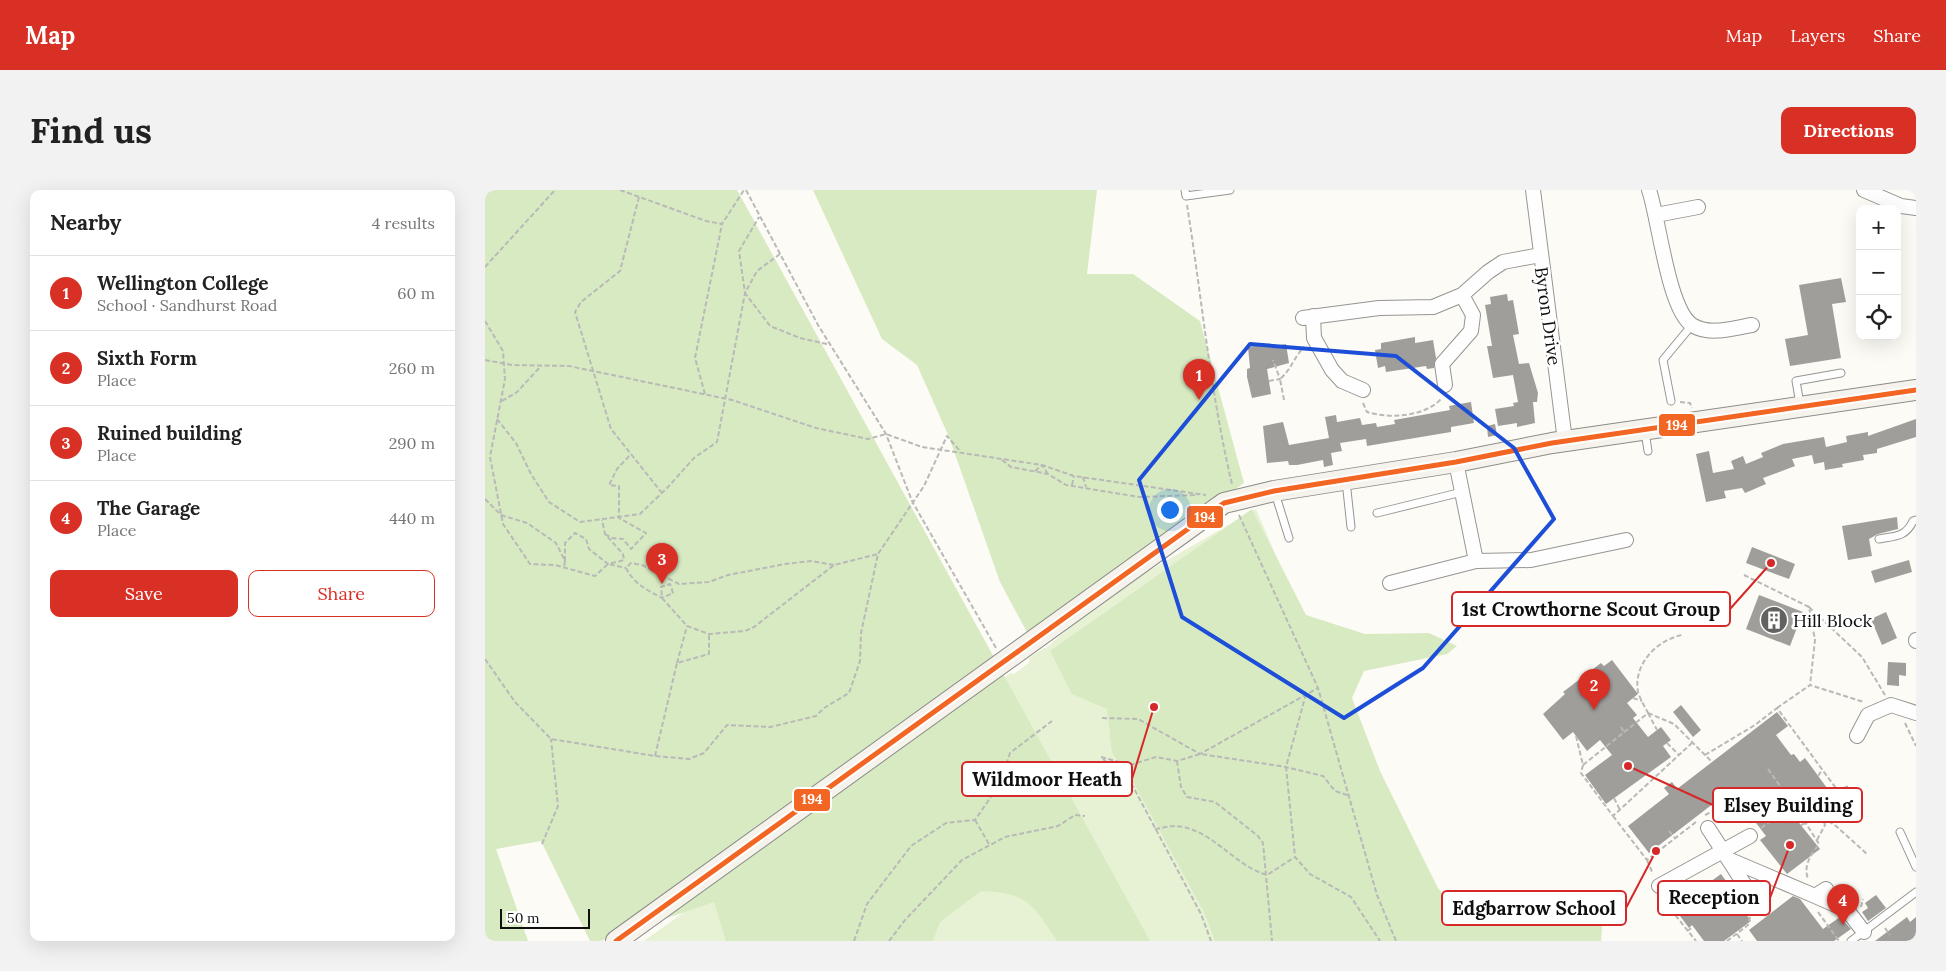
<!DOCTYPE html>
<html lang="en">
<head>
<meta charset="utf-8">
<style>
	:root { --surface:#fff; --page:#f2f2f2; --text:#222; --muted:#767676; --line:#e0e0e0; --accent:#d93025 }
	body { margin:0; font-family:Lora,serif; background:var(--page); color:var(--text) }
	.controls { position:absolute; right:15px; top:15px; display:grid; overflow:hidden; border-radius:10px; box-shadow:0 5px 20px #0002 }
	.controls button { width:45px; height:45px; display:grid; place-items:center; padding:0; border:0; border-bottom:1px solid var(--line); background:var(--surface); color:var(--text); font:25px sans-serif }
	.scale { position:absolute; left:15px; bottom:12px; width:90px; box-sizing:border-box; padding-left:5px; border:2px solid #0f0f0f; border-top:0; font-size:14px; line-height:18px; white-space:nowrap; color:#0f0f0f; -webkit-text-stroke:4px #fff; paint-order:stroke }
	.you { position:absolute; left:684px; top:319px; width:18px; height:18px; margin:-12px; border:4px solid #fff; border-radius:50%; background:#1a73e8; box-shadow:0 0 0 8px #1a73e833 }
	.badge { display:grid; place-items:center; width:32px; height:32px; border-radius:50%; background:var(--accent); color:#fff; font-size:16px; font-weight:700 }
	.pin { position:absolute; translate:-50% -41px; filter:drop-shadow(0 1px 2px #0008) }
	.pin::after { content:''; position:absolute; top:26px; width:18px; height:15px; background:inherit; clip-path:polygon(0 0,100% 0,50% 100%) }
	.list { margin:0; padding:0; list-style:none }
	h2 { display:flex; justify-content:space-between; align-items:center; height:65px; margin:0; padding:0 20px; font-size:21px }
	h2 small { font-size:16px; font-weight:400; color:var(--muted) }
	.list li { display:grid; grid-template-columns:32px 1fr auto; gap:15px; align-items:center; box-sizing:border-box; height:75px; padding:0 20px; border-top:1px solid var(--line) }
	.list b { display:block; font-size:19px; white-space:nowrap }
	.list p { margin:0; font-size:16px; white-space:nowrap; color:var(--muted) }
	.list em { font-size:16px; font-style:normal; color:var(--muted) }
	.actions { display:flex; gap:10px; padding:15px 20px }
	.actions a { flex:1; padding:11px 0; border:1px solid var(--accent); border-radius:10px; text-align:center; font-size:18px; color:var(--accent) }
	.actions .main { background:var(--accent); color:#fff }
	.icon { flex:none; width:28px; height:28px; fill:none; stroke:currentColor; stroke-width:2; stroke-linecap:round; stroke-linejoin:round }
	.map { position:relative; flex:none; width:1431px; height:751px; overflow:hidden; border-radius:10px }
	header { display:flex; align-items:center; gap:30px; box-sizing:border-box; height:70px; padding:0 25px; background:var(--accent); color:#fff }
	header strong { font-size:24px }
	nav { display:flex; gap:28px; margin-inline-start:auto; font-size:18px }
	.intro { display:flex; align-items:center; justify-content:space-between; box-sizing:border-box; height:120px; padding:0 30px }
	h1 { margin:0; font-size:35px }
	.button { padding:12px 22px; border-radius:10px; background:var(--accent); color:#fff; font-size:18px; font-weight:700 }
	main { display:flex; gap:30px; padding:0 30px }
	aside { flex:1; background:var(--surface); border-radius:10px; box-shadow:0 5px 20px #0002 }
	.map>svg:first-child { display:block }
	.green { fill:#e7f2d5 }
	.forest { fill:#d8eac2 }
	.building { fill:#a09e9a }
	.lines { fill:none; stroke-linecap:round; stroke-linejoin:round }
	.lane-casing { stroke:#969593; stroke-width:9 }
	.street-casing { stroke:#969593; stroke-width:16 }
	.secondary-casing { stroke:#8c8c89; stroke-width:22 }
	.path { stroke:#b9b9b8; stroke-width:2; stroke-dasharray:5 2.5; stroke-linecap:butt }
	.lane { stroke:#fffefe; stroke-width:7 }
	.street { stroke:#fffefe; stroke-width:14 }
	.secondary { stroke:#f5f3eb; stroke-width:20 }
	.bus-1-casing { stroke:#fff; stroke-width:9 }
	.bus-1 { stroke:#f26522; stroke-width:5 }
	.marked { fill:none; stroke:#1d4ed8; stroke-width:4; stroke-linejoin:round }
	.labels { text-anchor:middle; dominant-baseline:central; stroke-width:5; stroke-linejoin:round; paint-order:stroke }
	.street-label { font-size:18px; fill:#0f0f0f; stroke:#fff }
	.poi-label { font-size:18px; fill:#0f0f0f; stroke:#fff; text-anchor:start }
	.leader { fill:none; stroke:#d62828; stroke-width:2 }
	.callout-dot { fill:#d62828; stroke:#fff; stroke-width:2 }
	.callout { fill:#fff; stroke:#d62828; stroke-width:2 }
	.callout-label { font-size:19px; text-anchor:middle; font-weight:bold; fill:#0f0f0f }
	.line-badge { stroke:#fff; stroke-width:2 }
	.badge-label { font-size:14px; text-anchor:middle; font-weight:bold; fill:#fff }
</style>
</head>
<body>
<header>
<strong>Map</strong>
<nav><a>Map</a><a>Layers</a><a>Share</a></nav>
</header>
<div class="intro"><h1>Find us</h1><a class="button">Directions</a></div>
<main>
<aside>
<h2>Nearby<small>4 results</small></h2>
<ul class="list">
<li><span class="badge">1</span><div><b>Wellington College</b><p>School · Sandhurst Road</p></div><em>60 m</em></li>
<li><span class="badge">2</span><div><b>Sixth Form</b><p>Place</p></div><em>260 m</em></li>
<li><span class="badge">3</span><div><b>Ruined building</b><p>Place</p></div><em>290 m</em></li>
<li><span class="badge">4</span><div><b>The Garage</b><p>Place</p></div><em>440 m</em></li>
</ul>
<div class="actions"><a class="main">Save</a><a>Share</a></div>
</aside>
<div class="map">
<svg width="1431" height="751" viewBox="0 0 1431 751">
	<rect width="100%" height="100%" fill="#fcfbf5"/>
	<path class="green" d="M771,319L865,539L946,751H159L521,489L520,487L526,483L529,484L544,473V468L559,458H561L622,405Z"/>
	<path class="forest" d="M0,0H252L665,751H572C547,713 542,703 496,701L455,732L448,751H241L229,712L115,751H105L56,651L11,659L43,751H0Z
		M328,0H612L602,84H648L715,131L759,293L543,444L515,392L464,247L432,175L397,149Z
		M767,319L821,425L880,444L944,443L972,456L962,464L879,481L867,508L895,581L937,666L953,698L975,725L1003,735L1087,716L1118,724L1116,751H730L719,722L646,588L627,563L622,519L587,504L565,461Z"/>
	<path class="building" d="M1356,88L1361,112L1347,114L1356,168L1305,176L1300,149L1323,145L1314,95Z
		M1022,104L1023,111L1028,110L1034,144L1028,145L1034,174L1044,173L1053,203L1052,212H1048L1050,233L1032,237V233L1013,236L1010,219L1029,216L1028,213L1033,212L1028,185L1008,188L1002,156H1007L1000,115L1006,114L1005,107Z
		M930,147V153L948,150L951,168L949,178L942,179L941,176L901,182L900,176L893,178L890,160L896,159V153Z
		M782,154L783,157L801,154L804,173L782,179L786,204L767,208L762,187V179L765,178L763,157Z
		M986,212L989,233L966,237V242L882,256L881,249L855,253L857,261L846,263L848,275L839,277L838,270L812,275H804L803,271L782,273L778,236L798,232L804,255L844,248L840,227L851,225L852,232L875,228L877,235L891,233L892,237L910,234L909,230L965,220L964,216Z
		M1431,229V247L1392,259V263L1378,265L1379,270L1357,274L1358,277L1340,280L1339,272L1329,274L1327,265L1307,269L1310,276L1278,288L1281,294L1260,303L1257,298L1239,301L1241,308L1221,312L1211,264L1224,261L1228,283L1249,279L1246,271L1258,266L1261,274L1278,267L1276,263L1298,254L1339,247L1341,257L1362,252L1361,246L1383,242V246Z
		M1010,234L1012,245L1003,247L1002,236Z
		M1412,327L1413,339L1393,344L1384,349L1387,366L1363,370L1357,336Z
		M1267,357L1310,374L1304,389L1261,373Z
		M1424,370L1427,382L1390,393L1386,381Z
		M1274,405L1318,422L1305,456L1261,439Z
		M1401,422L1412,448L1397,455L1386,429Z
		M1127,470L1153,504L1142,513L1152,525L1148,528L1163,547L1176,537L1186,550L1178,556L1186,567L1121,614L1100,585L1127,565L1115,550L1102,561L1088,542L1078,550L1058,524L1080,504L1078,502L1116,473L1119,476Z
		M1403,472L1421,473V486L1414,485V496L1402,495Z
		M1196,515L1216,540L1208,547L1188,522Z
		M1292,522L1303,536L1291,545L1306,565L1309,564L1315,572L1320,568L1342,598L1307,624L1335,659L1302,684L1275,650L1281,646L1246,600L1164,663L1143,636L1184,604L1179,598L1187,592L1192,599Z
		M1236,684L1249,702L1247,704L1266,731L1239,751H1219L1207,735L1204,738L1189,718Z
		M1391,705L1401,718L1383,731L1377,722L1383,718L1380,713Z
		M1308,706L1315,709L1338,739L1355,727L1366,739L1349,751H1272L1264,740Z
		M1422,727L1425,732L1431,727V751H1390Z"/>
	<g class="lines">
		<g class="lane-casing">
			<path id="lane" d="M700,0L701,6L745,0
				M1186,211L1178,170L1207,135
				M1315,214L1311,191L1356,183
				M1160,242L1163,261
				M861,291L866,337
				M790,303L804,348
				M892,323L977,302
				M1394,349C1410,346 1421,347 1428,331L1431,330
				M1415,642L1431,677
				M1366,751L1431,702"/>
		</g>
		<g class="street-casing">
			<path id="street" d="M1048,0L1080,251
				M1164,0C1174,29 1183,119 1207,135C1224,146 1248,138 1267,135
				M1379,0L1416,16L1431,18
				M1171,25L1213,17
				M828,126L829,148L847,180L857,191L878,200
				M818,128L894,118L948,117L977,105L1003,82L1018,72L1055,65
				M960,195L957,174L986,141L988,125L977,105
				M971,272L991,371
				M905,393L991,371L1046,370L1141,350
				M1431,450V451
				M1372,546L1383,525L1406,515L1431,523
				M1223,638L1267,706
				M1243,669L1330,706L1341,699
				M1174,696L1265,646
				M1330,706L1362,720L1379,742"/>
		</g>
		<g class="secondary-casing">
			<path id="secondary" d="M131,751L739,313L789,301L971,272L1067,253L1431,200"/>
		</g>
		<path class="path" d="M135,0L221,31L237,34L259,0
			M261,0L333,135L401,244L427,311L511,458
			M154,7L135,81L96,112L90,122L126,239L177,303
			M702,15C717,108 725,202 747,294
			M295,64L272,81L260,103L285,136L315,148L346,155
			M0,77L70,0
			M0,131L18,161L20,189L5,267L18,334L45,374L70,375L110,386L123,374L141,378
			M0,170L27,175L84,176L247,210L331,238L383,249L401,244L437,257L557,275L589,286L721,305
			M784,191L795,189L788,170
			M220,204L210,168L237,34
			M799,210L795,189C806,180 809,167 819,157
			M17,211L32,202L56,176
			M1195,212L1205,213L1207,218
			M878,213L882,222C905,229 940,227 957,208
			M12,229L31,253L46,284L64,312L95,332L155,324L183,297L209,268L232,252L260,103L254,61L274,27
			M517,270L526,277L563,284L581,295L654,307L713,305
			M550,281L557,275L563,284
			M598,287L601,297
			M587,295L589,286
			M0,309L16,325L42,333L71,353L80,371L79,377
			M754,325L833,498L892,705L911,751
			M120,344L127,348L138,349L146,359L161,343L134,328V296L124,295L132,279L146,264
			M80,371V353L90,343L101,349L104,359L123,374L139,370L138,364L120,344L117,330
			M349,375L326,371L300,374L243,385L224,392L194,394L157,375L146,373L141,378C149,394 162,400 177,408L188,403L185,394L176,397L177,408L202,436L224,444L260,441L269,437L349,375L393,364
			M1259,385L1324,417L1330,450L1325,495
			M1324,417L1377,467L1400,505
			M0,469L30,512L66,549L170,566L204,569L219,563L242,535L285,537L331,526L339,518L364,503L375,471L376,443L393,364L439,296L462,246L475,261
			M192,473L202,436
			M821,504L801,577L810,667L825,684L866,707L895,751
			M1148,508L1157,511
			M1292,518L1325,495L1379,512
			M1163,523L1189,534L1227,572
			M1163,523L1172,540
			M617,528L653,529L715,564L833,498
			M1420,533L1431,556
			M1136,537L1139,542
			M1091,546L1098,575L1163,523C1160,517 1155,509 1153,502C1148,474 1172,450 1197,445
			M1182,553L1194,565
			M1220,565L1270,535L1292,518L1353,601L1363,596
			M170,566L192,473L224,464V444
			M616,567L645,575L671,567L692,571L715,564L801,577L838,586L850,601L865,606
			M618,569L645,591L716,724L726,751
			M692,571L696,597L702,607L730,612L773,646L778,653L787,751
			M1098,575L1096,583L1128,626L1208,552
			M1283,579L1315,624L1352,601
			M1333,586L1337,580
			M1246,600L1245,604L1266,633
			M1129,608L1135,620
			M1230,612L1234,617
			M1315,624L1334,654C1326,665 1318,675 1323,689
			M1220,625L1249,611
			M1128,626L1162,670L1211,632
			M1337,627L1351,636L1382,664
			M1291,629L1295,635
			M490,630L504,654
			M1316,635L1321,633
			M1276,638L1309,615
			M670,639C677,638 684,636 690,636C727,638 749,676 782,685L810,667
			M1184,641L1190,648
			M1332,650L1340,635L1333,613
			M57,654L73,616L66,549
			M1162,670L1168,684
			M1206,692L1214,705
			M1179,706L1187,721L1211,751
			M1273,716L1281,727
			M1376,717L1378,709
			M1333,722L1354,751
			M1400,738L1405,745
			M1202,741L1208,737
			M1252,744L1257,751
			M369,751L382,714L426,656L461,633L490,630L514,595L525,563L567,531
			M404,751L420,730L477,670L520,647L573,636L590,625L600,626
			M1242,751L1263,735L1267,719"/>
		<use href="#lane" class="lane"/>
		<use href="#street" class="street"/>
		<use href="#secondary" class="secondary"/>
		<g class="bus-1-casing">
			<path id="bus-1" d="M131,751L739,313L789,301L971,272L1067,253L1431,200"/>
		</g>
		<use href="#bus-1" class="bus-1"/>
	</g>
	<path class="marked" d="M765,154L911,166L1029,258L1069,329L938,478L859,528L697,427L654,290Z"/>
	<defs>
		<g id="building-disc" transform="scale(1.4375)"><circle r="9.5" fill="#626260" stroke="#fff"/><path d="M-4-6H4V6H1V3H-1V6H-4ZM-2.5-4.3h1.7v1.8h-1.7ZM.8-4.3h1.7v1.8H.8ZM-2.5-1h1.7V.8h-1.7ZM.8-1h1.7V.8H.8Z" fill="#fff"/></g>
	</defs>
	<g fill-rule="evenodd">
		<use href="#building-disc" x="1289" y="430"/>
	</g>
	<g class="labels">
		<g class="street-label">
			<text transform="translate(1063 126) rotate(82)">Byron Drive</text>
		</g>
		<g class="poi-label">
			<text x="1308" y="430">Hill Block</text>
		</g>
	</g>
	<path class="leader" d="M1286 373L1245 419M669 517L647 589M1143 576L1228 615M1305 655L1285 708M1171 661L1141 718"/>
	<g class="callout-dot">
		<circle cx="1286" cy="373" r="5"/>
		<circle cx="669" cy="517" r="5"/>
		<circle cx="1143" cy="576" r="5"/>
		<circle cx="1305" cy="655" r="5"/>
		<circle cx="1171" cy="661" r="5"/>
	</g>
	<g class="callout">
		<rect x="967" y="402" width="278" height="34" rx="5"/>
		<rect x="477" y="572" width="170" height="34" rx="5"/>
		<rect x="1228" y="598" width="149" height="34" rx="5"/>
		<rect x="1173" y="691" width="112" height="34" rx="5"/>
		<rect x="957" y="701" width="184" height="34" rx="5"/>
	</g>
	<g class="callout-label">
		<text x="1106" y="426">1st Crowthorne Scout Group</text>
		<text x="562" y="596">Wildmoor Heath</text>
		<text x="1303" y="622">Elsey Building</text>
		<text x="1229" y="714">Reception</text>
		<text x="1049" y="725">Edgbarrow School</text>
	</g>
	<g class="line-badge">
		<rect x="1173" y="223" width="38" height="24" rx="5" fill="#f26522"/>
		<rect x="701" y="315" width="38" height="24" rx="5" fill="#f26522"/>
		<rect x="308" y="598" width="38" height="24" rx="5" fill="#f26522"/>
	</g>
	<g class="badge-label">
		<text x="1192" y="240">194</text>
		<text x="720" y="332">194</text>
		<text x="327" y="614">194</text>
	</g>
</svg>
<div class="controls">
<button>+</button>
<button>−</button>
<button><svg class="icon" aria-label="locate" viewBox="0 0 24 24"><circle cx="12" cy="12" r="6"/><path d="M12 2v4M12 18v4M2 12h4M18 12h4"/></svg></button>
</div>
<div class="scale">50 m</div>
<div class="you"></div>
<div class="pin badge" style="left:714px;top:210px">1</div>
<div class="pin badge" style="left:1109px;top:520px">2</div>
<div class="pin badge" style="left:177px;top:394px">3</div>
<div class="pin badge" style="left:1358px;top:735px">4</div>
</div>
</main>
</body>
</html>
